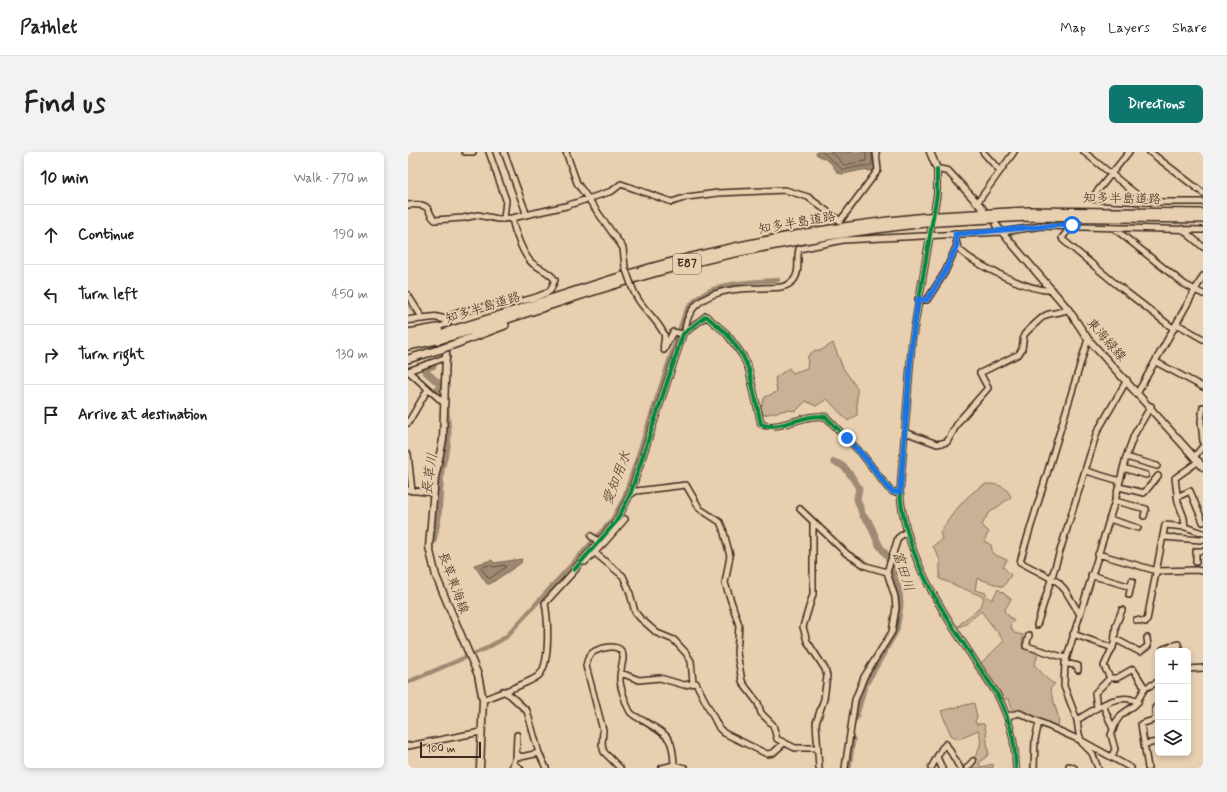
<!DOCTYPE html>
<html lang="en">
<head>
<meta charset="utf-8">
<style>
	:root { --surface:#fff; --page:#f2f2f2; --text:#222; --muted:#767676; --line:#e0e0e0; --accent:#0f766e }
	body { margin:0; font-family:Mynerve,"Klee One",sans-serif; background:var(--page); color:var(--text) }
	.controls { position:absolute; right:12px; bottom:12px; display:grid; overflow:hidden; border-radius:6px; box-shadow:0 2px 6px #0003 }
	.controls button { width:36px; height:36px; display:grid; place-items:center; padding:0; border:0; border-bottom:1px solid var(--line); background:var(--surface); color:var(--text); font:20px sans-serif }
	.scale { position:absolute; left:12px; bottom:10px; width:61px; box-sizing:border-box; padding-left:4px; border:2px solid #3b2a1e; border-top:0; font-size:11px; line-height:14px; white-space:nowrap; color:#3b2a1e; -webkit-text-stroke:3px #e7cfb0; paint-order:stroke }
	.stop { position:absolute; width:12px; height:12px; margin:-9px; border:3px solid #1a73e8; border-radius:50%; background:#fff }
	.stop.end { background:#1a73e8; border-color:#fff; box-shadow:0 1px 4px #0008 }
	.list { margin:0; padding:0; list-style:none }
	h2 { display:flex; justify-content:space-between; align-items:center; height:52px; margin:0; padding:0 16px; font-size:17px }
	h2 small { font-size:13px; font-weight:400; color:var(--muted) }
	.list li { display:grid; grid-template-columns:26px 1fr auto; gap:12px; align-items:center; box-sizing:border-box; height:60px; padding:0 16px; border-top:1px solid var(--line) }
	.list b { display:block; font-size:15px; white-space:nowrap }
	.list em { font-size:13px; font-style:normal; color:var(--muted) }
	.icon { flex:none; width:22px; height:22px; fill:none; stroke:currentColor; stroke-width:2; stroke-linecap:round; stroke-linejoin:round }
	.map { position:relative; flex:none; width:795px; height:616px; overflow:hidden; border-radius:6px }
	header { display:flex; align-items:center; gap:24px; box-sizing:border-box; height:56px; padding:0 20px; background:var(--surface); border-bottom:1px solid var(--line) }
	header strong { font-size:19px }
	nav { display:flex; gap:22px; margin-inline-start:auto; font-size:14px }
	.intro { display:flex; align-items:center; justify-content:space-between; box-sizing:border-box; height:96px; padding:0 24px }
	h1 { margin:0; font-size:28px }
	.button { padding:10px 18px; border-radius:6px; background:var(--accent); color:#fff; font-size:14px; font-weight:700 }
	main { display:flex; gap:24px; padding:0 24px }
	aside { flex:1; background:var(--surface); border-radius:6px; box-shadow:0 2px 6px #0003 }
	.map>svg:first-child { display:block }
	.green { fill:#c8b196; stroke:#826e5a }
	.water { fill:#9e8a73; stroke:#766451 }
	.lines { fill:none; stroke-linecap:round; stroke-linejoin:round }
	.shore { stroke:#635040; stroke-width:1 }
	.canal { stroke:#9e8a73; stroke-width:4.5 }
	.river { stroke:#9e8a73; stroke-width:7 }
	.minor-tunnel { stroke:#c5ae93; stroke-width:5; stroke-dasharray:5 2.5; stroke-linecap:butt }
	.minor-casing { stroke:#3b2a1e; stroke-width:8 }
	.major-casing { stroke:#3b2a1e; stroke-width:9 }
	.highway-casing { stroke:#3b2a1e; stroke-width:10 }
	.minor { stroke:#e7cfb0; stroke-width:5 }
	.major { stroke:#e7cfb0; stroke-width:6 }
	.highway { stroke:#e7cfb0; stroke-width:7 }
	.minor-bridge-casing { stroke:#3b2a1e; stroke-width:8; stroke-linecap:butt }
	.highway-bridge-casing { stroke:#3b2a1e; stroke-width:10; stroke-linecap:butt }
	.minor-bridge { stroke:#e7cfb0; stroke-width:5 }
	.highway-bridge { stroke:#e7cfb0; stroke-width:7 }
	.cycleway-casing { stroke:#e7cfb0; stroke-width:6 }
	.cycleway { stroke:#00873e; stroke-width:4 }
	.route { stroke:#1a73e8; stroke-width:5 }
	.labels { text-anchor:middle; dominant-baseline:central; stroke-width:4; stroke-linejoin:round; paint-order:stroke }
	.shield { fill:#e7cfb0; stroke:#6f5c4a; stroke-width:1 }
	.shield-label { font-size:12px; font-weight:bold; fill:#3b2a1e }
	.street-label { font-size:13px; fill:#3b2a1e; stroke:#e7cfb0 }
	.water-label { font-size:14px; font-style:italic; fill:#4f3d2f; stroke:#e7cfb0 }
</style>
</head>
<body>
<header>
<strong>Pathlet</strong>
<nav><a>Map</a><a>Layers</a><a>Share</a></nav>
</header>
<div class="intro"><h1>Find us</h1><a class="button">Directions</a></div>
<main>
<aside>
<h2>10 min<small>Walk · 770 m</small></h2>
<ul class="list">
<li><svg class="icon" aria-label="ahead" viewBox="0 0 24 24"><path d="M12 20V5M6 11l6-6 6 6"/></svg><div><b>Continue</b></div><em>190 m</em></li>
<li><svg class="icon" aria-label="left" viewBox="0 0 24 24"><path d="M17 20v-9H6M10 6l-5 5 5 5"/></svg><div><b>Turn left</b></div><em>450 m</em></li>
<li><svg class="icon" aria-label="right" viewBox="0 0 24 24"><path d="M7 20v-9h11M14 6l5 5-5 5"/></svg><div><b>Turn right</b></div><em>130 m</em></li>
<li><svg class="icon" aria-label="arrive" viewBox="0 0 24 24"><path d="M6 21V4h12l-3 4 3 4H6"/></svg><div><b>Arrive at destination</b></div></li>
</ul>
</aside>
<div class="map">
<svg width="795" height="616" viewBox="0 0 795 616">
	<rect width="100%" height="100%" fill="#e7cfb0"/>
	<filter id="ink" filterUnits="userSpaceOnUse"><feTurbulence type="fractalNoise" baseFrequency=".025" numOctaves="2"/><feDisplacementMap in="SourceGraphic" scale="8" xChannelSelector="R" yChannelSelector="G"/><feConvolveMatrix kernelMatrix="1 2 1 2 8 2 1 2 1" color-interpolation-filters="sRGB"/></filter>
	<g filter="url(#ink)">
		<path class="green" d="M425,191L435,216L449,236V263L440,269L419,247L408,254L398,249L388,259L379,258L355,263L353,255L357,245L369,240L367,226L381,216L385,221L399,216L400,204L407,198L412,199Z
			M578,332C589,332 598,333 603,345L580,362L574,373L581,380L576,389L583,393L585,402L599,408L595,415L603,423L595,435L569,426L567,438L578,441V444L584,448L590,437L603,447L596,459L606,469L602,473L606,481L615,483L614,493L617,497L629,500V506L626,513C634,519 637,528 647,532L642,537L651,567L650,576L604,557L601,547H595L572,512L596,489L573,459L558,472L550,475C556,464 573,462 576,445L532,427V408L525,394L534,387L532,380C545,362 557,342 578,332Z
			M566,551L569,565L567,569L568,572H576C580,583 578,591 581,602L571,611L573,615L585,612V616H564L562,612C570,601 576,592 570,578L550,587L543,583L533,559Z"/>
		<path class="water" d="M409,0H467L469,15L463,19L454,18L435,22L430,21L422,10L408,2Z
			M114,407L113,411L82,432H79L66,413L84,408L86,411Z"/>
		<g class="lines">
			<path class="shore" d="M414,0L435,18L454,14H462L464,12V0
				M422,0L428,4L436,13L458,9V0
				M82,413L86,415L97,413L98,415L81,427L73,416Z"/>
			<path class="canal" d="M0,530L77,497L98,485L204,368L216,346L277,161C296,128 337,131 370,128"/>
			<path class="river" d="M0,148L10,163
				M25,214L18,216V220L34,234L27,239L30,244
				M426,310C440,314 443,325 451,336L449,347L455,364L461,370L471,393L480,405L491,440L492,453L488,478L456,534L447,566
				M25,389L30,365L33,317L39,295L40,282L38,258
				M440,616L444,588"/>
			<path class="minor-tunnel" d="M729,50V75"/>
			<g class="minor-casing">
				<path id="minor" d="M57,0H65
					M81,0L98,48L96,67
					M96,0L117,58L118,63
					M158,0L169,31L215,96L217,115
					M575,0L592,19
					M676,0L738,50
					M721,0L683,47L738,50H795
					M742,0L795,41
					M529,17V42L504,189L492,340C498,417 549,480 589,542C602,568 607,587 608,616
					M569,51L606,0
					M0,53C6,53 16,51 20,57C23,61 22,64 27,68L55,66L70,63L90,67L104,66L158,54L204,39L213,32L264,50L279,45L310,41L377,38L400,45L432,69L470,18L468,0
					M664,73L654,86L655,88L708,132L766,177
					M707,77L776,132L795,142
					M774,77L795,95
					M547,82C548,86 548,93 551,97C565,112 623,140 644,138
					M224,135C230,154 248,165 256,182C258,187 254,193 256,198L265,180L275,182
					M0,143L15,167
					M510,147L519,148L521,145L537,120L549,93
					M36,167C68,149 110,157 142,139L147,128C142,120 132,117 124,111C115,103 106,78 104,66
					M769,172L795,187
					M277,179C280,140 322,136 353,136C363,135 376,138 385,129C393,120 388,107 391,97L435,88L594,80L634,74L795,78
					M748,210L795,235
					M0,219L36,251
					M0,219L39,205
					M730,240L795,124
					M795,255L793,269L795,289
					M0,271L20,237
					M497,280L529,292L539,290L551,269L580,236L572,221L611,202L614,197L616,183C618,180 635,164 638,163C645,160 651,162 660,157
					M0,302L4,339
					M787,304L795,294
					M718,305L749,314
					M715,316L738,323
					M678,319L712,329
					M711,335L736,341L750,324
					M0,338L26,341
					M222,343L228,339L278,333L292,357L312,370L315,377L322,404L317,431L331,473L329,501L334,529L337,534L350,551L353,561L365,573L369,587L387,596H410
					M769,345L782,339L795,370
					M707,349L738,357L736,364
					M392,357L439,402L458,414L479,420
					M701,367L730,376
					M405,371V442L395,475L399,489L417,517L419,524L416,547L408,571L411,616
					M777,375L776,366L770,350L767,326L791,309
					M183,384L191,390
					M755,385L793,388L795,387
					M187,401L215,424L221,438L227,460L232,466L249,481L266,488L278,501L283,509L285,531
					M690,402L749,419L788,418L795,419
					M177,410L197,390L217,367
					M788,410V399H795
					M166,418L208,370L222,343L275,182L298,164L318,181L335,204L341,218L353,272C371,280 398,260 418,265L454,302L480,336L485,340H492
					M683,423L723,435
					M721,443L724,429
					M671,461L657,438L650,430L612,410L680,187
					M728,468L738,470L739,468L757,373L777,375L795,381
					M629,473L689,280L719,228
					M665,482L705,496
					M621,483L618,494L658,506
					M707,487L732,500L740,494L739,486
					M755,499V497L770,492L772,499
					M657,511L670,514V518
					M780,517L795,516
					M213,521L231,528L252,526L276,533L288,531L311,576L316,581L359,602L365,601L376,591
					M702,526L696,514L706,492L708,473L714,458
					M95,539L102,543L119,559L131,601L138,616
					M75,548C90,541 118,533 130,524C143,514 140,466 137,451L168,417
					M695,553L705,577
					M689,556L687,541L702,526H709L725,517L737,536
					M600,564L611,561L674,589L723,616
					M669,568C685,559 710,538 730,550
					M736,592L750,590
					M0,594L73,580
					M109,602L113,605L131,601
					M704,604L707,597L703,583L708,570L713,563L727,553L737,536L750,530
					M529,605L534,616
					M106,612L112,616
					M104,616L108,605L109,583
					M212,616L196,600L194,593L195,578L178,514C179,507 181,502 187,499C197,495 216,490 215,507C214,514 212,520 212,526C211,532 219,556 223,561C226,564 232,567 236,569C260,584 265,584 266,613
					M254,616L266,613L277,616
					M437,616L447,548L456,525L484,480L488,456L487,445L479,420L490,386L499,379
					M523,616L534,596L538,592L552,616
					M559,616L565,609
					M626,616L627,588L631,570
					M661,616V614L666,616
					M690,616L684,601L674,591L671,582L669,568L656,534L657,511L707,349L718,305L726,283L743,254
					M740,616L733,572L748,567L747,556L750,553"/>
			</g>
			<g class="major-casing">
				<path id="major" d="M522,0L529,17L540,19L575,57
					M588,73L660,157L680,187L795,315
					M0,168L27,165L36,167L39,172L35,288L27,325L21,395L28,424L70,523L75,548L72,616"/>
			</g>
			<g class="highway-casing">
				<path id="highway" d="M531,64L620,59L795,61
					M531,70L620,65L795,67
					M47,177C116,157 183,132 252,113C339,90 429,73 519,65
					M0,181L35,175
					M48,183C116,163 184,138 253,119C340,95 429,81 518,71
					M0,188L35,181
					M47,192L97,173
					M0,194L34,187
					M0,207L33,197"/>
			</g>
			<use href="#minor" class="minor"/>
			<use href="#major" class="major"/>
			<use href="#highway" class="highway"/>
			<g class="minor-bridge-casing">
				<path id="minor-bridge" d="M217,115L224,135"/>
			</g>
			<g class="highway-bridge-casing">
				<path id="highway-bridge" d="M519,65L531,64
					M518,71L531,70
					M35,181L47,177
					M34,187L48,183
					M33,197L47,192"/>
			</g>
			<use href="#minor-bridge" class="minor-bridge"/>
			<use href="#highway-bridge" class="highway-bridge"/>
			<g class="cycleway-casing">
				<path id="cycleway" d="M529,17V42L504,189L492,340C498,417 549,480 589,542C602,568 607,587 608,616
					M166,418L208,370L222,343L275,182L298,164L318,181L335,204L341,218L353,272C371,280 398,260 418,265L454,302L480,336L485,340H492"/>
			</g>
			<use href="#cycleway" class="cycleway"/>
		</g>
	</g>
	<g class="lines" filter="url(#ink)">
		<path class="route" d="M439,286L459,308L480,336L485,340H492L504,189L510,147L519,148L537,120L549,93L547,82C586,80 625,74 664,73"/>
	</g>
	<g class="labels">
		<rect class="shield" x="265" y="102" width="28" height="20" rx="3"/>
		<g class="shield-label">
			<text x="279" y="112">E87</text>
		</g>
		<g class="street-label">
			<text transform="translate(714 47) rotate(1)">知多半島道路</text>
			<text transform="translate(389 71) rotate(-10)">知多半島道路</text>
			<text transform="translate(75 156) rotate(-17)">知多半島道路</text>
			<text transform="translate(698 188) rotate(49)">東海緑線</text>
			<text transform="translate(45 431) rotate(70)">長草東海線</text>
		</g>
		<g class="water-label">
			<text transform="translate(22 322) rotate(-82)">長草川</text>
			<text transform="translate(209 326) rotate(-69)">愛知用水</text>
			<text transform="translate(495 419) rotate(72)">富田川</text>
		</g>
	</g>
</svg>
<div class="controls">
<button>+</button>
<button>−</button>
<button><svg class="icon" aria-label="layers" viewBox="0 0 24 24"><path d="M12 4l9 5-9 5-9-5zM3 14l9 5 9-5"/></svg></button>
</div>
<div class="scale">100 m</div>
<div class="stop" style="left:664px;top:73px"></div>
<div class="stop end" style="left:439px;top:286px"></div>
</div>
</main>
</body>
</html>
